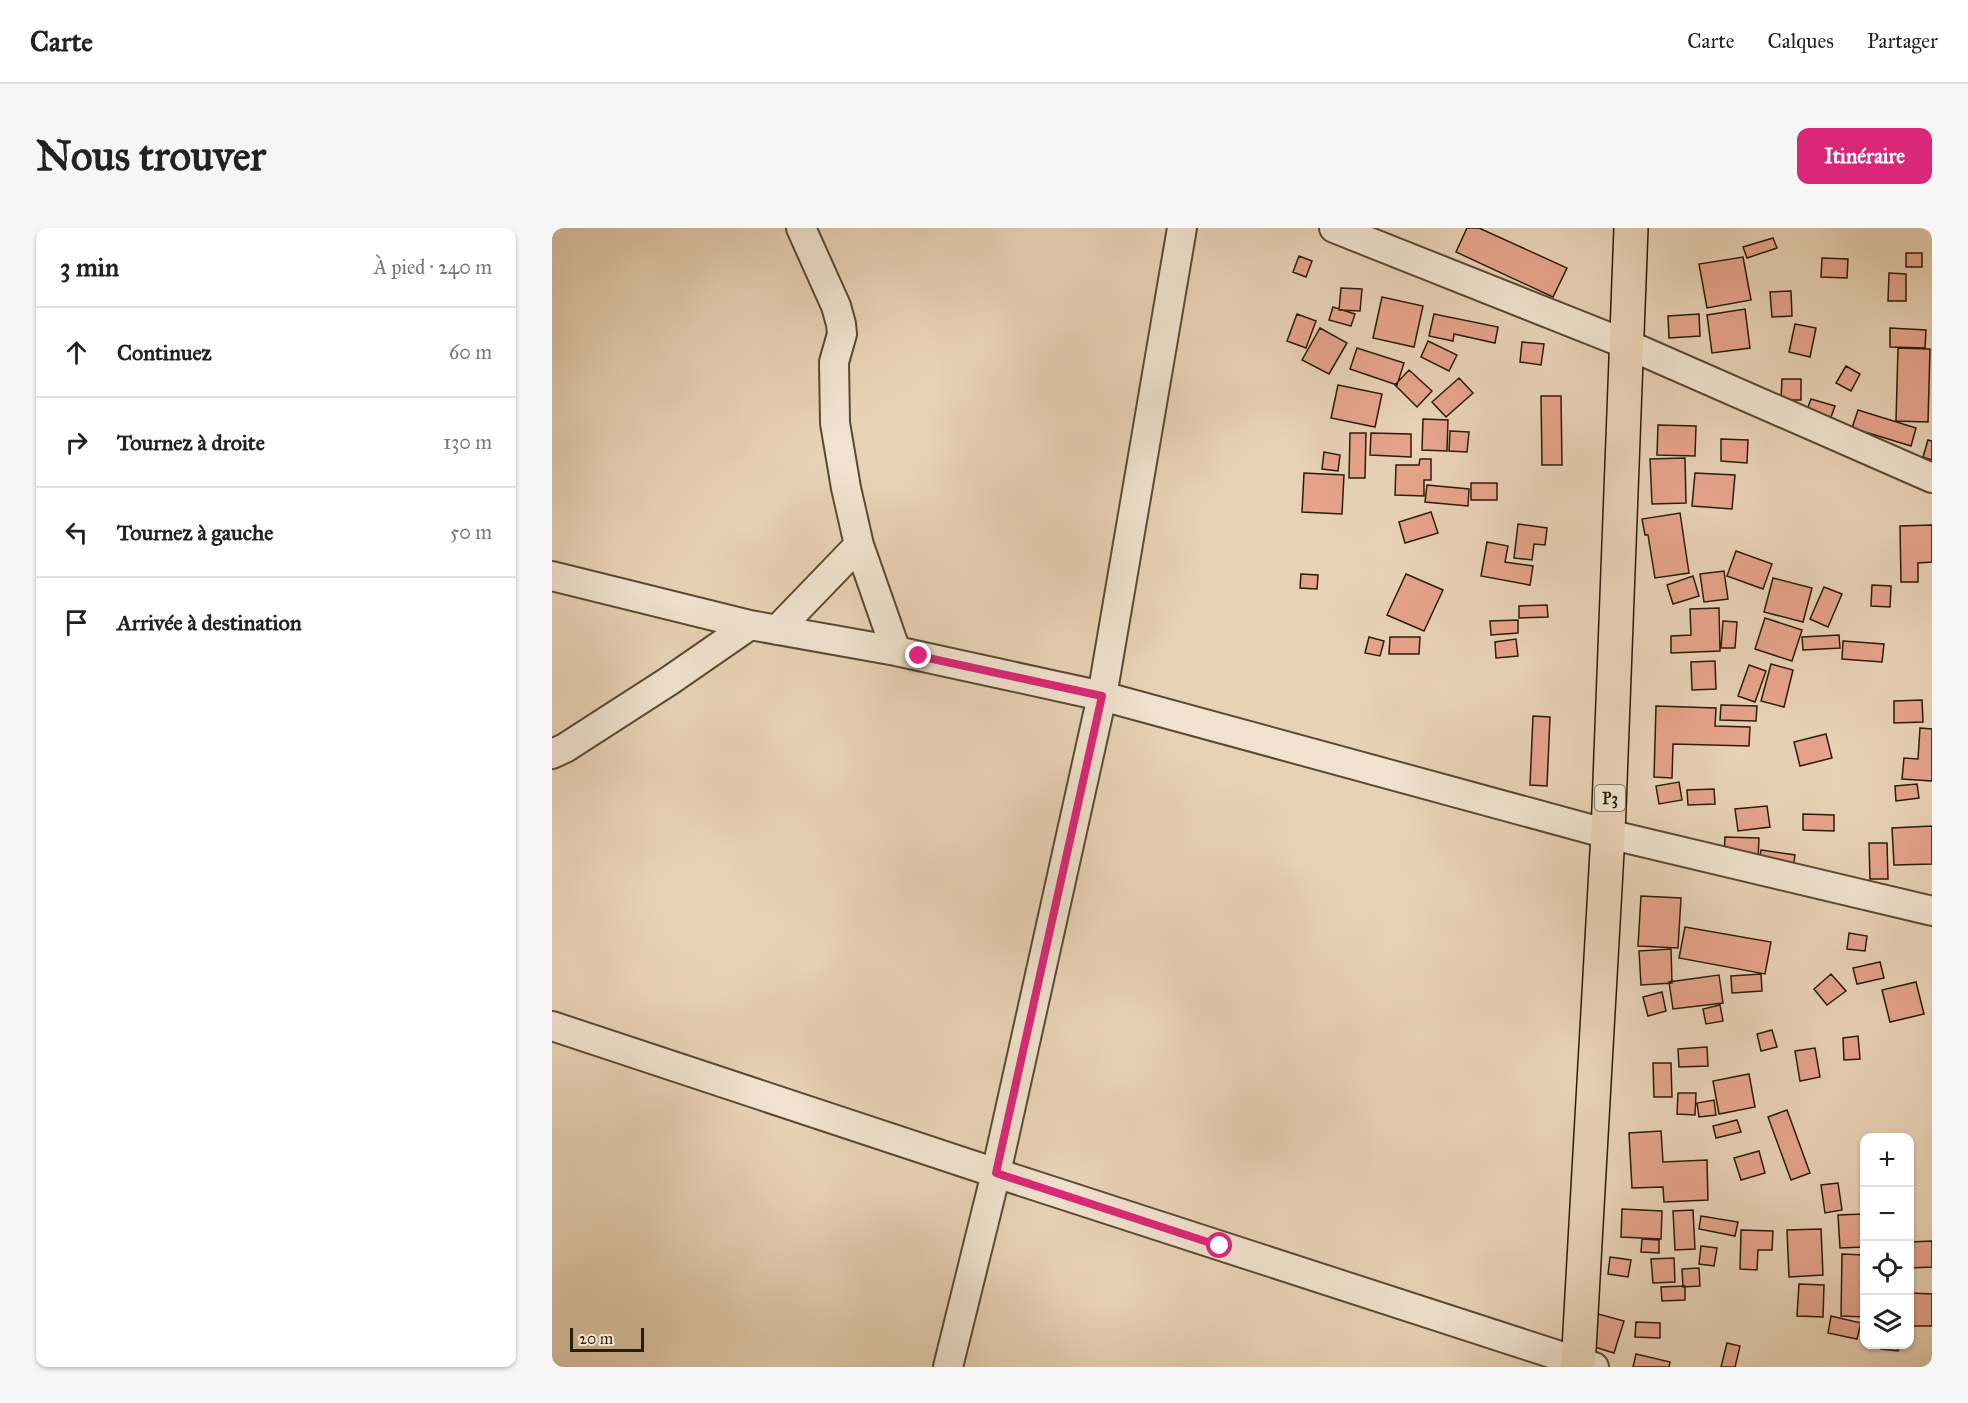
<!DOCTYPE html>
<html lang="fr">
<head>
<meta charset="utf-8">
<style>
	:root { --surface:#fff; --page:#f6f6f6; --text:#222; --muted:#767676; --line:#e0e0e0; --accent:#db2777 }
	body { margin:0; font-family:"IM FELL Great Primer",serif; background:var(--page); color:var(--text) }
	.controls { position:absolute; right:18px; bottom:18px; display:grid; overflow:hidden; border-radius:12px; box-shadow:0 2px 4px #0004 }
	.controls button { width:54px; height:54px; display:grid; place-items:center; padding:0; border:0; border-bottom:2px solid var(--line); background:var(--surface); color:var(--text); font:30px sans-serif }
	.scale { position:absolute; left:18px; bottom:15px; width:74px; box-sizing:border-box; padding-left:6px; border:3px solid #2b1c08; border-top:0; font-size:16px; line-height:21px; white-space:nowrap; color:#2b1c08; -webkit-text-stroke:4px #f0e2cf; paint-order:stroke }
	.stop { position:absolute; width:18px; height:18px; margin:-14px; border:4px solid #db2777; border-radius:50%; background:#fff }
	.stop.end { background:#db2777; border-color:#fff; box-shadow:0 2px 6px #0008 }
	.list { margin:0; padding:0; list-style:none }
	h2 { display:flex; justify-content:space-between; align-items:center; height:78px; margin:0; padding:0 24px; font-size:26px }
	h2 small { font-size:20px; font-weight:400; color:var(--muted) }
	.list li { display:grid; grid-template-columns:39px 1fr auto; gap:18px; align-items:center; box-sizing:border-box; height:90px; padding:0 24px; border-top:2px solid var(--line) }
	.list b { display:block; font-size:22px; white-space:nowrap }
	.list em { font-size:20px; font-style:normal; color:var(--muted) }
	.icon { flex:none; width:33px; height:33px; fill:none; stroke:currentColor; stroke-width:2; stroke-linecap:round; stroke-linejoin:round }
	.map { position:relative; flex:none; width:1380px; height:1139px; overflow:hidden; border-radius:12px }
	header { display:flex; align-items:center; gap:36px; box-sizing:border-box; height:84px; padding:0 30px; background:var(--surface); border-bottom:2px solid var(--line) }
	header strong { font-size:28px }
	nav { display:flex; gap:33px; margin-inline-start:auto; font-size:21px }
	.intro { display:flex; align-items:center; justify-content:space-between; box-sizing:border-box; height:144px; padding:0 36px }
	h1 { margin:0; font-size:42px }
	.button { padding:15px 27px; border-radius:12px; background:var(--accent); color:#fff; font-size:21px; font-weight:700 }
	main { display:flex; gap:36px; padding:0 36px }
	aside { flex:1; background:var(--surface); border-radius:12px; box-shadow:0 2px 4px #0004 }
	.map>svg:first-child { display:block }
	.building { fill:#e6a38c; stroke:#2b1c08; stroke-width:1.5 }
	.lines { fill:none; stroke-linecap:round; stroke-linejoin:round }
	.minor-casing { stroke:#5a4a33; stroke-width:32 }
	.major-casing { stroke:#2b1c08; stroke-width:36 }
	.minor { stroke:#f0e2cf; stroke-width:28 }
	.major { stroke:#e8d2b5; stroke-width:33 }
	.route { stroke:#db2777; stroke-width:8 }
	.labels { text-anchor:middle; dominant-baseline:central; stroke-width:5; stroke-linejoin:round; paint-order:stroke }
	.shield { fill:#f0e2cf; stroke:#665744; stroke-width:1.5 }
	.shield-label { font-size:16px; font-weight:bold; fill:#2b1c08 }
</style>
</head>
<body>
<header>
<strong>Carte</strong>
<nav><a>Carte</a><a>Calques</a><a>Partager</a></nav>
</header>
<div class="intro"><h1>Nous trouver</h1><a class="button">Itinéraire</a></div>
<main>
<aside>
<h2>3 min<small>À pied · 240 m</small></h2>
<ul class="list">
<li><svg class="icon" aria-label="ahead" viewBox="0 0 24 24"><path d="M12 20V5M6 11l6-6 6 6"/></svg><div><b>Continuez</b></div><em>60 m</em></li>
<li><svg class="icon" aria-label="right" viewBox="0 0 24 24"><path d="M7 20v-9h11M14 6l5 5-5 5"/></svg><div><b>Tournez à droite</b></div><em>130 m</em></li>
<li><svg class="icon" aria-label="left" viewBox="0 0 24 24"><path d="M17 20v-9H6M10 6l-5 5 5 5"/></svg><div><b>Tournez à gauche</b></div><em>50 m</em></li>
<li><svg class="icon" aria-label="arrive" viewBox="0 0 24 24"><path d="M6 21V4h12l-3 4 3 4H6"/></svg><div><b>Arrivée à destination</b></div></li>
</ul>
</aside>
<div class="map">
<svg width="1380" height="1139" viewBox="0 0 1380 1139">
	<rect width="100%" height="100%" fill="#e8d2b5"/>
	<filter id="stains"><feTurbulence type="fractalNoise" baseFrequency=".00333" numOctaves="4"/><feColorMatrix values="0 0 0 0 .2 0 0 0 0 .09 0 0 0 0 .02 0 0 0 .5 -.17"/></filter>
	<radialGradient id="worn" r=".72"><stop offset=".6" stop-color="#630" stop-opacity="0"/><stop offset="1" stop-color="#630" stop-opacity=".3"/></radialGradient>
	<path class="building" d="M915,0H927L1015,40L1001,69L904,24Z
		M1221,10L1225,20L1195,30L1191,19Z
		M1354,25H1370V39H1354Z
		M747,28L760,33L754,49L741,44Z
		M1191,29L1199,72L1155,80L1147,36Z
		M1270,30L1296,31L1295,50L1269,49Z
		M1337,45L1354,46V73H1336Z
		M789,60L810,61L808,83L787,82Z
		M1239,63L1240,88L1220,89L1218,64Z
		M830,69L871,78L862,119L821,110Z
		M781,79L803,86L799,98L777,92Z
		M1193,81L1198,120L1160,125L1155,87Z
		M745,86L764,93L754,120L735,113Z
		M882,86L946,99L943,115L902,106L901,113L877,108Z
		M1147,86L1148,108L1117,110L1116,88Z
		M1243,96L1264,100L1258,129L1237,124Z
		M768,100L795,115L777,146L750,132Z
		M1338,100L1374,102L1373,120L1338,119Z
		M876,113L905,127L897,143L869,129Z
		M970,114L992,116L989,137L968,134Z
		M805,120L852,135L845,157L798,141Z
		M1346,120L1378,121L1376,194L1344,193Z
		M1294,138L1308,146L1299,163L1284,155Z
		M857,142L880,163L865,179L843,157Z
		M907,150L921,165L894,189L880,174Z
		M1230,151H1249V172H1229Z
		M786,157L830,166L823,199L779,190Z
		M989,168H1009L1010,237H990Z
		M1259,171L1283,178L1279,189L1255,182Z
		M1306,182L1364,200L1359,218L1300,200Z
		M871,191L896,192L895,223L870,222Z
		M1106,197L1144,198L1143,228L1105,227Z
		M898,203L917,204L915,224L897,223Z
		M798,205H814L813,250H797Z
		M819,205L859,206V229L818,227Z
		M1169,211L1196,212L1195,235L1169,233Z
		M1376,212L1380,213V232L1371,229Z
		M772,224L788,227L786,243L770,241Z
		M1133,230L1134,275L1100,276L1098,231Z
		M868,231H879V252H872V268L843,267L844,237H867Z
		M752,245L792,247L790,286L750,284Z
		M1143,245L1183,247L1180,281L1140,278Z
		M919,255H945V272H919Z
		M875,257L917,261L916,278L873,274Z
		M879,284L886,305L853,315L847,294Z
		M1128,285L1137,345L1103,350L1096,307H1093L1090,291Z
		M966,296L995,300L993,317L982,316L980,332L962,330Z
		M1380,297V334L1366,335V354H1349L1348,298Z
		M935,314L956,318L953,334L981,338L978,357L929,348Z
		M1184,323L1220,336L1211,361L1175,348Z
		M1172,343L1176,371L1152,374L1148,346Z
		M749,346L766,347L765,361L748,360Z
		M854,346L891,362L872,403L835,387Z
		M1141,348L1147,368L1121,376L1115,357Z
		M1221,350L1260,360L1251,394L1212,384Z
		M1320,357L1339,358L1338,379L1319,378Z
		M1272,359L1290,366L1276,399L1258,391Z
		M995,377L996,389L967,390V378Z
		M1167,380L1168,423L1119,425V408L1139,407L1138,381Z
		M1213,390L1250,402L1240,433L1203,421Z
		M966,392V405L939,407L938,393Z
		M1171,393L1185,394L1183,420H1169Z
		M1287,407L1288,420L1251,422L1250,409Z
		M817,409L832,413L828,428L813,425Z
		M838,409H868L867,426H837Z
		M964,411L966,428L944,430L943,414Z
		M1291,413L1332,416L1330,434L1290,431Z
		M1163,433L1164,461L1140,462L1139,434Z
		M1219,436L1241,442L1232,479L1209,473Z
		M1197,437L1214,443L1203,474L1186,468Z
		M1370,472L1371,494L1342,495V473Z
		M1169,477L1205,478L1204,493L1168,492Z
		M1104,478L1164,480L1163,498L1198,499L1197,518L1121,516L1120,550L1102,549Z
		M981,488L998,489L995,558L978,557Z
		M1368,500L1380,501V553L1350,551L1352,530L1366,531Z
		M1274,506L1280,530L1248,538L1242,514Z
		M1127,554L1130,572L1107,576L1104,558Z
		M1365,556L1367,570L1344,573L1343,558Z
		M1162,561L1163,576L1136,577L1135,562Z
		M1215,578L1218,599L1186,603L1183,581Z
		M1251,586L1282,587V603L1251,602Z
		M1380,598V636L1342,637L1340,600Z
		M1173,609L1207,610L1206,631L1172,630Z
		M1317,615H1335L1336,651H1318Z
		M1209,622L1243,627L1241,640L1207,635Z
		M1089,668L1129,670L1126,720L1086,718Z
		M1133,699L1219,714L1213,746L1127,730Z
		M1297,705L1315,708L1313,723L1295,721Z
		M1119,721L1120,755L1089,757L1087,723Z
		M1328,734L1332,750L1305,756L1301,740Z
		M1209,746L1210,763L1180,765L1179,748Z
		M1279,746L1294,763L1275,777L1262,761Z
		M1167,747L1171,775L1121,781L1117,754Z
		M1364,754L1372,786L1338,794L1330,762Z
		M1110,764L1114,783L1096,788L1091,769Z
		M1168,777L1171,793L1154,796L1151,781Z
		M1220,802L1225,819L1209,823L1205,806Z
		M1306,808L1308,831L1292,832L1291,810Z
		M1155,819L1156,838L1127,839L1126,821Z
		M1263,820L1268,849L1248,853L1243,823Z
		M1101,835H1119L1120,869H1102Z
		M1197,846L1203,879L1167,886L1161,853Z
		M1126,865H1144L1143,887L1125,886Z
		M1162,872L1164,887L1147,889L1145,875Z
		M1235,882L1258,945L1239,952L1216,889Z
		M1185,892L1189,904L1164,910L1161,898Z
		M1109,903L1111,934L1155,932L1156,972L1112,974L1111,959L1080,960L1077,905Z
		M1207,923L1213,945L1189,952L1182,930Z
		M1286,955L1290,982L1273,985L1269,957Z
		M1070,981L1110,983L1109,1011L1069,1009Z
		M1141,982L1143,1021L1123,1022L1121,983Z
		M1312,986V1019L1288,1020L1286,987Z
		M1149,988L1186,994L1183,1008L1147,1001Z
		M1269,1001L1271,1047L1237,1049L1235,1002Z
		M1189,1002L1221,1003L1220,1022H1206L1205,1042L1188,1041Z
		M1090,1011L1107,1012V1025L1089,1024Z
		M1380,1013V1039L1358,1040V1014Z
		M1149,1018L1165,1020L1162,1038L1147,1036Z
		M1290,1026L1312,1027V1089L1289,1088Z
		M1058,1029L1079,1032L1076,1049L1056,1046Z
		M1122,1030L1123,1054L1101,1055L1099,1031Z
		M1147,1040L1148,1058L1131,1059L1130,1041Z
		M1247,1056L1272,1057L1271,1089L1245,1088Z
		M1133,1058V1072L1110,1073L1109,1059Z
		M1358,1065L1380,1066V1098H1358Z
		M1046,1086L1072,1093L1062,1125L1036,1117Z
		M1279,1088L1309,1095L1305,1111L1276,1105Z
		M1084,1094L1108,1095V1110L1083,1109Z
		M1175,1115L1188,1118L1183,1139H1169Z
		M1329,1116H1347L1346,1123L1329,1121Z
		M1084,1126L1118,1134L1117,1139H1081Z"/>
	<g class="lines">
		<g class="minor-casing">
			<path id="minor" d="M249,0L284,78L289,96L290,106L282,134L283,195L294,260L307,317L344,423
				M782,0L1074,116L1380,250
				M0,348L198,397L344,423L550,468L1056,606L1380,683
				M225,402L307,317
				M0,526L13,520L117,453L198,397
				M0,798L444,945L1042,1139
				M396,1139L444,945L550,468L630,0"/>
		</g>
		<g class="major-casing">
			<path id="major" d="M1026,1139L1056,606L1079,0"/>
		</g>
		<use href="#minor" class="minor"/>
		<use href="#major" class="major"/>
	</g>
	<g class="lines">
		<path class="route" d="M367,428L550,468L444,945L668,1018"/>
	</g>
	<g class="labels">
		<rect class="shield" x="1043" y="557" width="30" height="26" rx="4.5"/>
		<g class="shield-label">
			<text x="1058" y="570">P3</text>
		</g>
	</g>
	<rect width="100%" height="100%" filter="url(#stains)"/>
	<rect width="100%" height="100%" fill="url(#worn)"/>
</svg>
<div class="controls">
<button>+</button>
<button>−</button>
<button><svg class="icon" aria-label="locate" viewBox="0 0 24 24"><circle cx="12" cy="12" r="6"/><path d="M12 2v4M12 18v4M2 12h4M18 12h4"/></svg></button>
<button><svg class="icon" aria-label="layers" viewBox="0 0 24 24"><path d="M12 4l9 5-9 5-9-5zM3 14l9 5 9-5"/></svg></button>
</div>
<div class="scale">20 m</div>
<div class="stop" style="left:668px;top:1018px"></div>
<div class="stop end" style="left:367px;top:428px"></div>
</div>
</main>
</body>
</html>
